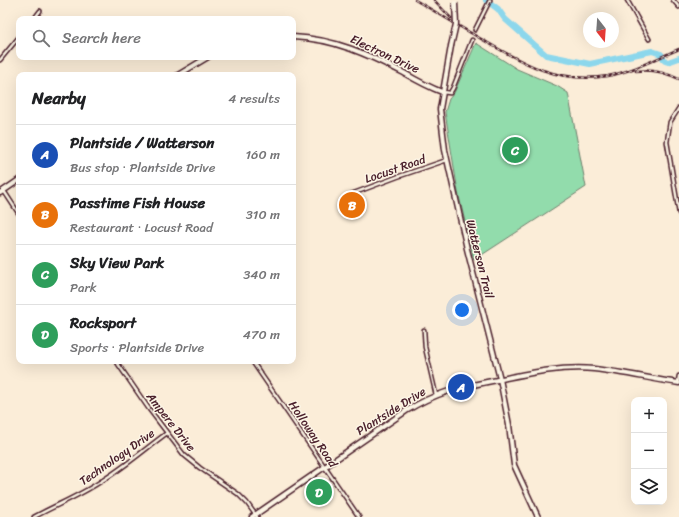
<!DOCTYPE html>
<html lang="en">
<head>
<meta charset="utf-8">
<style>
	:root { --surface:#fff; --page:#f2f2f2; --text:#202124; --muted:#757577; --line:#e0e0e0; --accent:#d1495b }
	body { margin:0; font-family:Sriracha,sans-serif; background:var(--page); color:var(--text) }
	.controls { position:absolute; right:12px; bottom:12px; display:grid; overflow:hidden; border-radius:8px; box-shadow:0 4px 16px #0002 }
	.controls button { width:36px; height:36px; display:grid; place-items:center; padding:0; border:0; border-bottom:1px solid var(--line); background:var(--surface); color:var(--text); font:20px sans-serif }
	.compass { position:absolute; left:583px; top:12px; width:36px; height:36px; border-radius:50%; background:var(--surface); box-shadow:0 4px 16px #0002; rotate:163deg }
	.you { position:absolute; left:462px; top:310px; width:14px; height:14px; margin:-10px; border:3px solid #fff; border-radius:50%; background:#1a73e8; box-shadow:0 0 0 6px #1a73e833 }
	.badge { display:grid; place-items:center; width:26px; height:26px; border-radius:50%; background:var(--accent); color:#fff; font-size:13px; font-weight:700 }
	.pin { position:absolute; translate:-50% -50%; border:2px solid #fff; box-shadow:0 1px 4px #0006 }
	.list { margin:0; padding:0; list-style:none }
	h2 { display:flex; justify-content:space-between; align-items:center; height:52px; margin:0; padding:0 16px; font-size:17px }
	h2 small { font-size:13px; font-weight:400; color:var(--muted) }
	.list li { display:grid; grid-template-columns:26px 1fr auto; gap:12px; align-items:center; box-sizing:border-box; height:60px; padding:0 16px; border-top:1px solid var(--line) }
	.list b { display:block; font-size:15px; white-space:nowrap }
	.list p { margin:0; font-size:13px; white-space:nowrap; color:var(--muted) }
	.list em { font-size:13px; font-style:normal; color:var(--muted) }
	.icon { flex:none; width:22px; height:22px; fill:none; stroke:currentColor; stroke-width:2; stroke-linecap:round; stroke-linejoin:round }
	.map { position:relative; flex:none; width:679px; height:517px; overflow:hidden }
	.search { position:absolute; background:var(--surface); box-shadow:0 4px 16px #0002; left:16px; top:16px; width:280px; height:44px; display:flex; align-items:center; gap:10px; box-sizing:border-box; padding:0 14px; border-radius:8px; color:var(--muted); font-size:15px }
	.panel { position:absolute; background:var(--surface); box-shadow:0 4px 16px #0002; left:16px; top:72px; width:280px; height:292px; border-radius:8px }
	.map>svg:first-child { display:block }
	.green { fill:#92dcac; stroke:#6e7e6c }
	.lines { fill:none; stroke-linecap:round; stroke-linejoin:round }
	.river { stroke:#8cd7ec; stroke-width:6 }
	.street-casing { stroke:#4a1f2b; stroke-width:5.5 }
	.secondary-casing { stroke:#4a1f2b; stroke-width:7 }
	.street { stroke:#fcf5e5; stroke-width:2.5 }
	.secondary { stroke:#fcf5e5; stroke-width:4 }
	.rail-casing { stroke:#4a1f2b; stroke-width:2.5 }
	.rail { stroke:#fcf5e5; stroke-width:1; stroke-dasharray:3; stroke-linecap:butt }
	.secondary-bridge-casing { stroke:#4a1f2b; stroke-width:7; stroke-linecap:butt }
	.secondary-bridge { stroke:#fcf5e5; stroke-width:4 }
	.labels { text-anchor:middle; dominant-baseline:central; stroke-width:3; stroke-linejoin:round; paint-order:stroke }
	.street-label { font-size:12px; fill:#4a1f2b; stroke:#fcf5e5 }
</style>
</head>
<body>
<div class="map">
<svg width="679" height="517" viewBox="0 0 679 517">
	<rect width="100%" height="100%" fill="#fbedd8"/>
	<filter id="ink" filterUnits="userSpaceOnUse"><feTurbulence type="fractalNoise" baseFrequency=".025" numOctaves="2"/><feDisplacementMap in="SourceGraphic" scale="8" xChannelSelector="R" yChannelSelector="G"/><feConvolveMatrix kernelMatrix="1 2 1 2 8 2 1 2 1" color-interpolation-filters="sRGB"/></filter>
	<g filter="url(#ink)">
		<path class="green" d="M476,43L517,69L557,86L568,93L586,187L474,260L458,192L445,112L449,99L454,93Z"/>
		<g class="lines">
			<path class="river" d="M486,0L498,9L505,19L546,55L590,64L652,51L661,54L665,61L668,62L679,58"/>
			<g class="street-casing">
				<path id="street" d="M627,0L649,39
					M673,0L679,7
					M34,19L40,11
					M475,30L490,0
					M0,60L19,37
					M442,92L450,93L453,88L472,40
					M679,108L670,122L667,142L679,213
					M4,191L19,214
					M349,195L397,177L447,160
					M424,330L425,347L436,395
					M116,361L149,409L184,455L200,468L238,494L247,503L257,517
					M252,361L359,517
					M678,382L679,376
					M34,517C56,505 79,496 100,482C124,468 145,449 167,433"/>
			</g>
			<g class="secondary-casing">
				<path id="secondary" d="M293,37C335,39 367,54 404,73C416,80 429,87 442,92
					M451,46L440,109L445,150L467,249L500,379L509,425L514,465L538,517
					M178,75L208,57
					M0,193L19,180
					M252,517L406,411C437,392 457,388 492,381C526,374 559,366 594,369C623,372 651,379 679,383"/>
			</g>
			<use href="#street" class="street"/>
			<use href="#secondary" class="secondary"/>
			<g class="rail-casing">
				<path id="rail" d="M415,0C438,13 460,27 483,40C524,64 559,84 608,76C633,71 656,59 679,49
					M434,0L451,18
					M636,71C651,69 665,72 679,79"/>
			</g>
			<use href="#rail" class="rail"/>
			<g class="secondary-bridge-casing">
				<path id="secondary-bridge" d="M451,46L456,24L455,3"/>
			</g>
			<use href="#secondary-bridge" class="secondary-bridge"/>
		</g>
	</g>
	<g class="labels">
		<g class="street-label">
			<text transform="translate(385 54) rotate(25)">Electron Drive</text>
			<text transform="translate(395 169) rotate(-19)">Locust Road</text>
			<text transform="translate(480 259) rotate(76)">Watterson Trail</text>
			<text transform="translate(391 411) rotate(-32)">Plantside Drive</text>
			<text transform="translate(171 422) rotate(52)">Ampere Drive</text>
			<text transform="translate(313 434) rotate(56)">Holloway Road</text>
			<text transform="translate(117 457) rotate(-35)">Technology Drive</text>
		</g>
	</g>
</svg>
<div class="controls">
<button>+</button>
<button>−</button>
<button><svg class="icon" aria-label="layers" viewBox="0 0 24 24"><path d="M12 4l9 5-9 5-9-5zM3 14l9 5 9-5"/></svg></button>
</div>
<svg class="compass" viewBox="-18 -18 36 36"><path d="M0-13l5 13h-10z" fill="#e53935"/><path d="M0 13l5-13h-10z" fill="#757577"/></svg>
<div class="you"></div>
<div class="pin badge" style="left:461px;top:387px;background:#1a4fb4">A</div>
<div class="pin badge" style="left:352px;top:205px;background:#e8710a">B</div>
<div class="pin badge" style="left:515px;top:150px;background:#2e9e5b">C</div>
<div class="pin badge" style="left:319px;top:492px;background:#2e9e5b">D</div>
<div class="search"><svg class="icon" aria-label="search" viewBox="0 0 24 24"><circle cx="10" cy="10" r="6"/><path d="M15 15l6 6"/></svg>Search here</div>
<section class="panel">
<h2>Nearby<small>4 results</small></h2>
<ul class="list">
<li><span class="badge" style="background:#1a4fb4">A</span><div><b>Plantside / Watterson</b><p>Bus stop · Plantside Drive</p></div><em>160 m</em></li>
<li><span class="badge" style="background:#e8710a">B</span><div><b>Passtime Fish House</b><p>Restaurant · Locust Road</p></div><em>310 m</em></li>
<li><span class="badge" style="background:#2e9e5b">C</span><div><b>Sky View Park</b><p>Park</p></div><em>340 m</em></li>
<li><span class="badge" style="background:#2e9e5b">D</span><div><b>Rocksport</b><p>Sports · Plantside Drive</p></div><em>470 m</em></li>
</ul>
</section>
</div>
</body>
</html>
